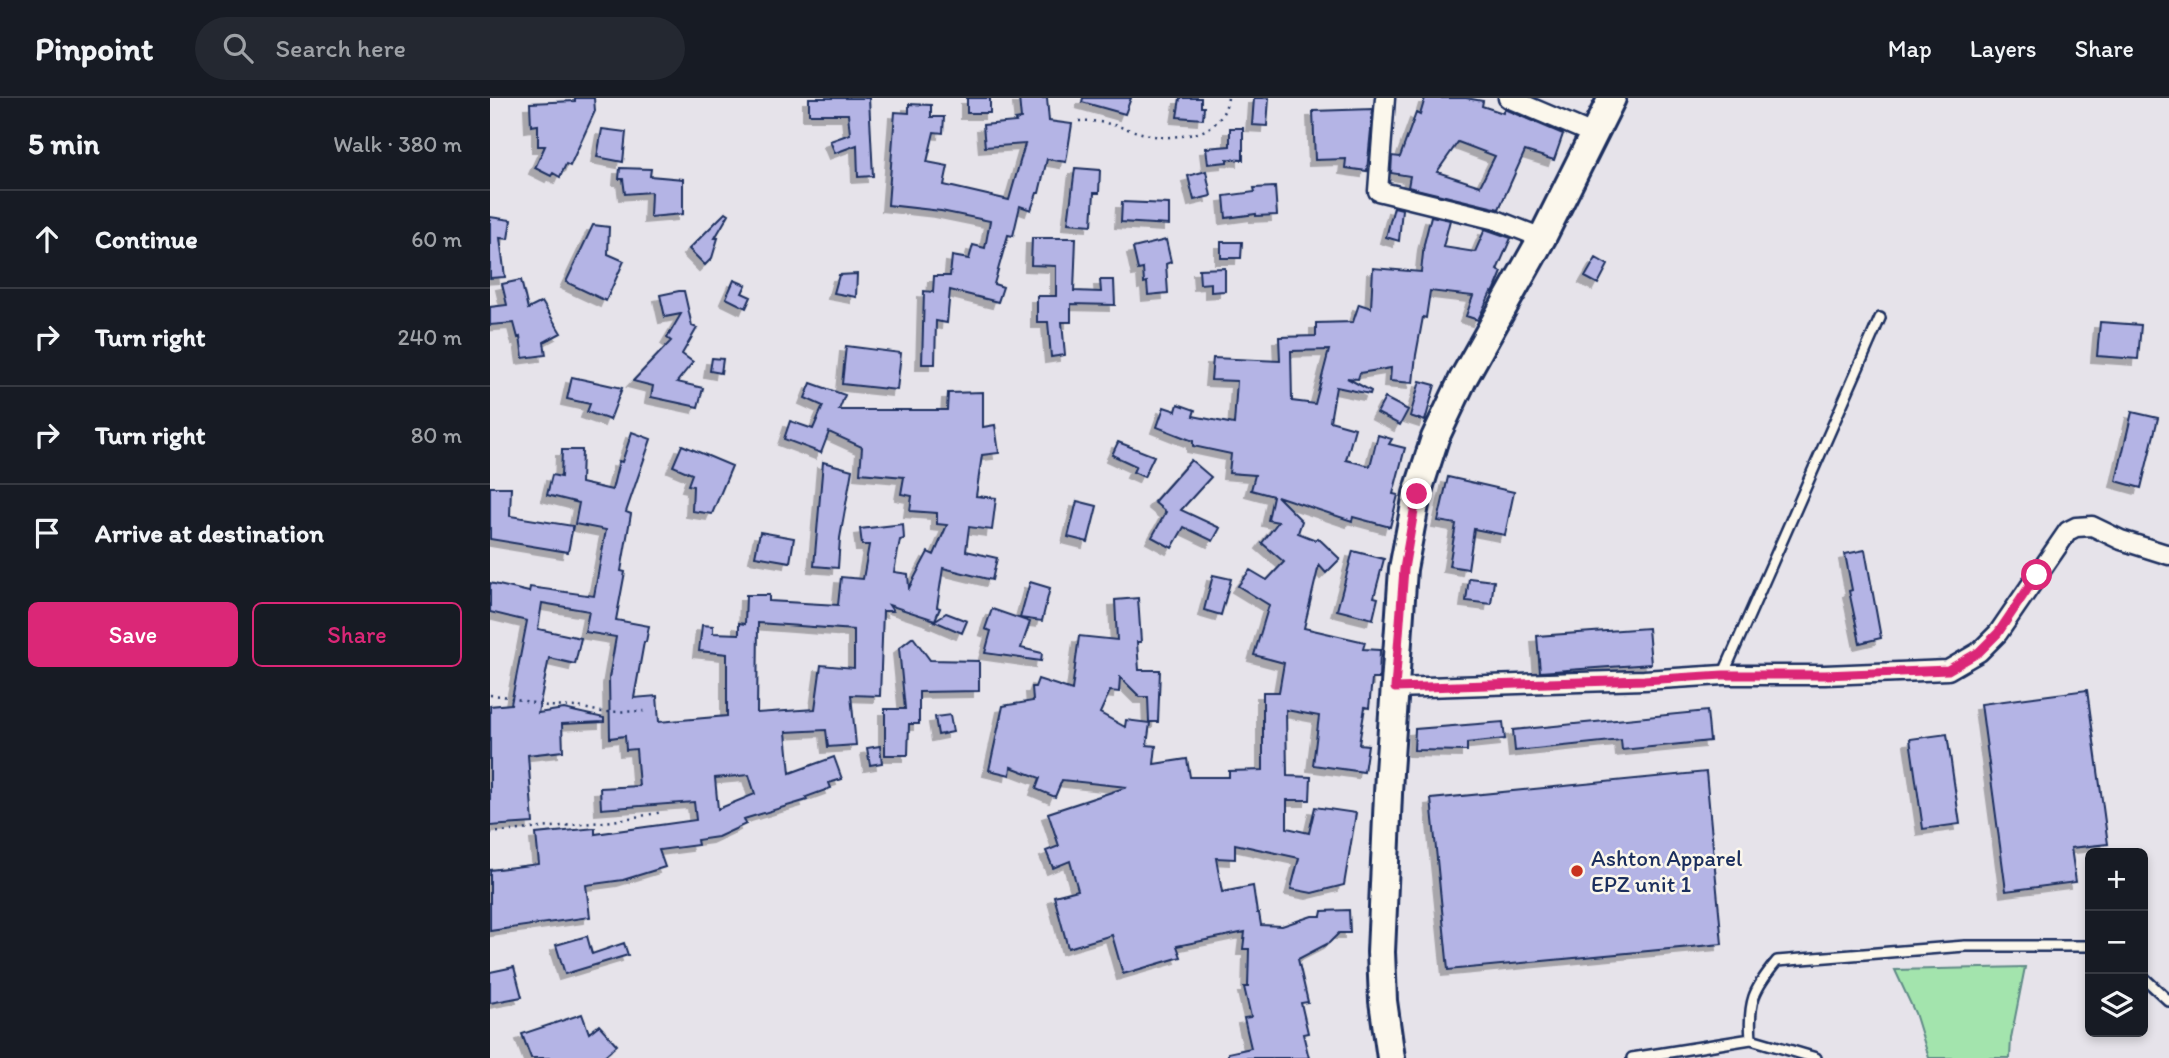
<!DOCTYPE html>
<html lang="en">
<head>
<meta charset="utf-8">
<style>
	:root { --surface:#171b24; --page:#242831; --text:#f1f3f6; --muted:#9ea1a6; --line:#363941; --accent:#db2777 }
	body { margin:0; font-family:Itim,sans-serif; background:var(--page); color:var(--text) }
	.controls { position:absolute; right:21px; bottom:21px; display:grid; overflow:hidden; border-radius:10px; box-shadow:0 4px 10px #0003 }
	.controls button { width:63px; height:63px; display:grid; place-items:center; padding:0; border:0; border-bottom:2px solid var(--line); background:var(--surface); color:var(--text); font:35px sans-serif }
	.stop { position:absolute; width:21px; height:21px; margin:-16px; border:5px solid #db2777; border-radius:50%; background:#fff }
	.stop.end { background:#db2777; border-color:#fff; box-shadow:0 2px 7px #0008 }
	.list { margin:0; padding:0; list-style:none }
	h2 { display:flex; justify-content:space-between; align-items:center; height:91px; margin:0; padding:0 28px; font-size:30px }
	h2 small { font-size:23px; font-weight:400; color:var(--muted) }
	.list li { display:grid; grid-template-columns:46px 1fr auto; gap:21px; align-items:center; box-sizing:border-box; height:98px; padding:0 28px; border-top:2px solid var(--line) }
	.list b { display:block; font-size:26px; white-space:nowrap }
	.list em { font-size:23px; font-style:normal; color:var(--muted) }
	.actions { display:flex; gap:14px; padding:21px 28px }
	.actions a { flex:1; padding:16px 0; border:2px solid var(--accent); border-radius:10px; text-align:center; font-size:24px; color:var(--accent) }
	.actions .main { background:var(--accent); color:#fff }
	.icon { flex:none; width:38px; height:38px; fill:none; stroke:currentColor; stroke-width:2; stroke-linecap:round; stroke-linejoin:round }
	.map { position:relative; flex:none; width:1679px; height:960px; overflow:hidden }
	header { display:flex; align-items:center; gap:42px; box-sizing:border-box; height:98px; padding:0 35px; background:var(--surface); border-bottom:2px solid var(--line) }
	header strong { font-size:33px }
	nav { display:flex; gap:38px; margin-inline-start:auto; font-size:24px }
	.search { width:490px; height:63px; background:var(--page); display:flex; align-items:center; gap:18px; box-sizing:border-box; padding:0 24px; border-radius:38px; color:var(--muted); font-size:26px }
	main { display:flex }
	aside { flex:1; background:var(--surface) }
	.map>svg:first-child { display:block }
	.green { fill:#a3e4ad; stroke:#5f8a86; stroke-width:2 }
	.building { fill:#b4b4e5; stroke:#1b2f5e; stroke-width:2; fill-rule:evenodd; filter:url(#shadow) }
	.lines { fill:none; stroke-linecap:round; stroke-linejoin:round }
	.service-casing { stroke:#1b2f5e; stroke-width:14 }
	.minor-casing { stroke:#1b2f5e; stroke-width:23 }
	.secondary-casing { stroke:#1b2f5e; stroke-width:32 }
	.path { stroke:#1b2f5e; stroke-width:2.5; stroke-dasharray:2 5; stroke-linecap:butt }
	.service { stroke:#fbf7ec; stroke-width:9 }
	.minor { stroke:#fbf7ec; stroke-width:18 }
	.secondary { stroke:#fbf7ec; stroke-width:26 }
	.route { stroke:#db2777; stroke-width:9 }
	.poi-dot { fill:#c8321e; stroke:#fbf7ec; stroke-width:2.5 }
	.labels { text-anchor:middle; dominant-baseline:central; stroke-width:5; stroke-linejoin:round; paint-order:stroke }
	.poi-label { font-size:23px; fill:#1b2f5e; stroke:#fbf7ec; text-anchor:start }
</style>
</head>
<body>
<header>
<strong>Pinpoint</strong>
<div class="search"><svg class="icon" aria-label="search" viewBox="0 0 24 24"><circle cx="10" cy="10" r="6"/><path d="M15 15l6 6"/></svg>Search here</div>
<nav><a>Map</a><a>Layers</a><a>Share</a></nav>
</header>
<main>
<aside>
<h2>5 min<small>Walk · 380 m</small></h2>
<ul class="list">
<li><svg class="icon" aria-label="ahead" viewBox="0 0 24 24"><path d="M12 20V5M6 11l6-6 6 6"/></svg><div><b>Continue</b></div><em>60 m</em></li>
<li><svg class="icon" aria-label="right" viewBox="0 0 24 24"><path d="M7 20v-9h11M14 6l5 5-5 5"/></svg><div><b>Turn right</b></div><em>240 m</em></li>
<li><svg class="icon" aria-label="right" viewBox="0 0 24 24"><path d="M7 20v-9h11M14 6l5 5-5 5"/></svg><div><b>Turn right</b></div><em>80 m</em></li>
<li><svg class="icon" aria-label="arrive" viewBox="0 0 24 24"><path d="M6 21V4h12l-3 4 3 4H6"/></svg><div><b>Arrive at destination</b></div></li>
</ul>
<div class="actions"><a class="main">Save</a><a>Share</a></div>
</aside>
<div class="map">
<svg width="1679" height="960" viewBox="0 0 1679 960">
	<defs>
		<filter id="shadow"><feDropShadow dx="-6" dy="6" stdDeviation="0" flood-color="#0004"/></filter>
	</defs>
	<rect width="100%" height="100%" fill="#e6e3ea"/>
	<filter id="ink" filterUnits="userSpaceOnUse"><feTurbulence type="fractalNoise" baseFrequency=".0143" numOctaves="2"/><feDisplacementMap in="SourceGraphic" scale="14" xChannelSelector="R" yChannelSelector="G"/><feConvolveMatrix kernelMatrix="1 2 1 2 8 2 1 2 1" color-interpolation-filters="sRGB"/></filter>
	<g filter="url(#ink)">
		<path class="green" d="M1535,869L1521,940L1520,960H1439L1425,915L1405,872Z"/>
		<path class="building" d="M85,0H104L105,13L80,68L76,66L70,79L63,75L61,78L45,70L55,48H48V27L41,28L40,5L85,3Z
			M319,0H379L383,78L368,79L367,47L345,55L340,43L360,36L358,16H319Z
			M477,0H500V15H477Z
			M529,0H557L559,23L582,26L576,64L557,61L549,95H547L541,112L530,108L523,138L518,137L504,186L513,189L508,204L460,192L457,225L446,223L445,266H432L434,193L443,194L444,178H460L462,158L479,161L483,147L495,150L500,123L451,113L398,107L405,14L419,15V6L441,7V19H454L453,35L444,34L437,64L458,68L454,87L519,102L535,46L495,49L493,27L526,24L525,22L531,21Z
			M593,0H641L635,16L592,4Z
			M690,0H711V9H714L713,21L687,19Z
			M764,0H779L777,28L762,27Z
			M935,0H976L993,3L992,8L1013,15L1014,11L1073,36L1064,62L1035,53L1009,111L918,89L920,78L901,75L902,58L910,59L926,15L930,17ZM968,44L1005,58L990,88L947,74Z
			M883,11L877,73L855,70L856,61L825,62L823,13Z
			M740,30H753V62L737,61V64L718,66L716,50L740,48Z
			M112,31L136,34L133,64L107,59Z
			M130,70L161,71L160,78L193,81V116L160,119L161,94L135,96L133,81H129Z
			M585,70L610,72L609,95H604L602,127L578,125Z
			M716,73L721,98L704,102L698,78Z
			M785,89L787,117L766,118V116L736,120L734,98L765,94L764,90Z
			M632,104L679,106V127L631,124Z
			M904,109L912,111L909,143L896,139Z
			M236,114L239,116L225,140H228L222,160L215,167L199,151Z
			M941,118L960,122L953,149L985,154L995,131L1021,140L1007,172L1012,174L1005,191L1003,195L1001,194L988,222L976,218L983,198L940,193L936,220L933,219L926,257L923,285L900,283L901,270L870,275L868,281L857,280L881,293L880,296L846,289L840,323L865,330L856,362L880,368L888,337L902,341L899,346L915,350L903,396L908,397L900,429L863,419L862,423L787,398L812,423L808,435L826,442L828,440L850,461L836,475L829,467L814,530L875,544L873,551L890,552L889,581H882L879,610L875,609L869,646L878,647L874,674L823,667L829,618L796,612L797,678L821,679L820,702H797V730L819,735L825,709L866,715L854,787L822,795L801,791L809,760L745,746V761L726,760L732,794L763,788L767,815H769L771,827L792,828L822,818H831L832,813L859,812L860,835H849L839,845L808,861L818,904L811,905L818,935L813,936L819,960H738V955L761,950L754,920L761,919L754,889H758L759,851H753L755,834L687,848L691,859L633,876L622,837L578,850L564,798L588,792L580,763L563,770L556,753L569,748L558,715L637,689L572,682L565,699L546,691L550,680L521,669L520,677L499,672L513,608L543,603L542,589H545L548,581L582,592L589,538L627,542L625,502L648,500L651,544H647L649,572H670L668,624H659L658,599H650L630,579L629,594L620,593L610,615L635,629L636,622L660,625L657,647L666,648L664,666L697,661L700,679H739V673L773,672V594H789L794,565L764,557L779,507L748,488L760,472L777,482L794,464L772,445L788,424L778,422L783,398L761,392L765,377L739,375L741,356L703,348V343L667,329L674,309L686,313L688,306L705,312L703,318L744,326L747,283L721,282L723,260L790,263L789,239L826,238V225L863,224L869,206L881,210L883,170L931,174L934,146ZM839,252L825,306L802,303L801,253Z
			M0,119L21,122L18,141L10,140L15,179L0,180Z
			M103,127L119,129L118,156L134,163L116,203L76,184Z
			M542,140H586L584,193L611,194L610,182H624L625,207L581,206V224H572L575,257L561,259L558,224H547V198H566V168L541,167Z
			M676,142L681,164L676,166L678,195L658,197L657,184L654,185L653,171L648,172L643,150Z
			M731,144H752L751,160H731Z
			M1106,160L1118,167L1108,186L1095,179Z
			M735,170V193L721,194V185L710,186L709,171Z
			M367,176L366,199L344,195L349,177Z
			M31,182L38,211L52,204L71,235L54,244L56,257L33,260L30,239L28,240L24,225L0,227V209L17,207L12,186Z
			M244,182L256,187L252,195L261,199L256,210L236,200Z
			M189,193H194L202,228L207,230L192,256L203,264L187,284L213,290L208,309L161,299L163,288L143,283L181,243L177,240L191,216L175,219L170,197Z
			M1610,224L1651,227L1648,261L1607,258Z
			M356,248L411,255L407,292L352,286Z
			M222,260L233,261L231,275L220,273Z
			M82,279L132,290L120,322L97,314L100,306L77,301Z
			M930,283L945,287L935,323L920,318Z
			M321,285L355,297L349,312H457L458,295L493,294V329L505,327L509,355L492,357L486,398L506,400L502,432L479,429L476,453L507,460L502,482L453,470L447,509L450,510L445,522L399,507L403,513H393L390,598L361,597L366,647L338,649L336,632L296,634L300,675L344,659L352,681L339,685L341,690L316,699L317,702L254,721L256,726L228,739L207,742L208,747L169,752L175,769L133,782L96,787L100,819L0,833V772L49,766L46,736L105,730V736L206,722L204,704L111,711L110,690L149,688L146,651L136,652L135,638L120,640L119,580L126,539L95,534L99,513L52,505L48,531L91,540L85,566L59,560L48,615L74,611L114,620V624L72,626L73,653L38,657L43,725L0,728V608L21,606L37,523L0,514V485L39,494L40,489L104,498L116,432L85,426L89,405L57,397L62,377L71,379L72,352H92L91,385L122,392L129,363L132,364L142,334L161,341L136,414L141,416L131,473L135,474L126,522L159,528L156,544H154L144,600L167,598L169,624L237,618V556L209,553L212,527L223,528V535L249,536V525L255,526L256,497H279V503L348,507L351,479L373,481L379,447H372L370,431L413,426L414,441L410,442L404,474L418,476L419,490L438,454L444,457L457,427L447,426V415L420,413L422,398L411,396L414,379L370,375L372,349L339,334L331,355L294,341L300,323L323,331L333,308L315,300ZM268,525L364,532V570L331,567L325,611L267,615ZM259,677L265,696L228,711L225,680Z
			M895,300L918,312L910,327L887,315Z
			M1642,314L1668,320L1651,390L1626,383Z
			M628,344L664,358L654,379L643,374L646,368L622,357Z
			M192,347L242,368L222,416L202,413L203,388L198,387L202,376L183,368Z
			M701,362L721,379L691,412L730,430L723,443L694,429L682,450L662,439L676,414L664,404Z
			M333,364L362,372L350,440L348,470L324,468Z
			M958,379L1024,394L1015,437L984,431L978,471L959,468L966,426L948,423Z
			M0,389H21L20,418L83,428L78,454L0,441Z
			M587,403L607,408L598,444L578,439Z
			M270,434L304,440L300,464L265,458Z
			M1375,452L1391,540L1370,545L1359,493L1362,492L1355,456Z
			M863,453L894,461L884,499L888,500L883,521L847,512Z
			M723,477L741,481L731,517L714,512Z
			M979,480L1004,483L1001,506L976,503Z
			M540,484L560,490L552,523L530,520Z
			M502,511L540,524L531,550L552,555L551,563L495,555L501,533L495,531Z
			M456,515L477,523L472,535L444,523Z
			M1158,530L1161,566L1050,574L1047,538Z
			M423,539L440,562L489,563V593L429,594V626H419L418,657H395V611H415L409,550Z
			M1597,592L1618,746L1581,750L1586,784L1516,793L1491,606Z
			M1217,613L1220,643L1132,652L1131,642L1025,653L1023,632Z
			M460,617L463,634L448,637L445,619Z
			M1013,624L1015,641L977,645V653L924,652L925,631Z
			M1457,636L1470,726L1433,731L1420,641Z
			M390,648L392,665L380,667L377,650Z
			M1216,674L1232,846L958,872L941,701Z
			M97,838L102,856L134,845L138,857L75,876L66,847Z
			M24,869L32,899L0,905V874Z
			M92,916L99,935L109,927L127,947L112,960H41L32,936Z"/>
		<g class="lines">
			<g class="service-casing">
				<path id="service" d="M1233,577L1390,220
					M1653,879L1679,903
					M1261,941L1326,960
					M1142,960L1261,941C1258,904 1263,892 1287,863L1475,848H1600"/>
			</g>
			<g class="minor-casing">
				<path id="minor" d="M895,0L888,93L1006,122L1052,140
					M1018,0L1103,36
					M905,590L1154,582L1233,577H1335L1458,572L1489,554L1508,535L1578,433L1586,429L1602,428L1631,442L1679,457"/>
			</g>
			<g class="secondary-casing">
				<path id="secondary" d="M901,960L893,903L891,854L899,674L913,471L927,396L945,340L973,281L1052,140L1122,0"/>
			</g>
			<path class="path" d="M589,23C618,21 642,35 670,39C677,40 685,38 692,38C717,35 733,26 738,0
				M0,597L13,598L57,608L88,609L112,614L159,613
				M0,735L123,723L173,714"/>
			<use href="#service" class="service"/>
			<use href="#minor" class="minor"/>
			<use href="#secondary" class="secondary"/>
		</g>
	</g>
	<g class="lines" filter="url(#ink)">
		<path class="route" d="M927,396L914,471L905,590L1154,582L1233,577H1335L1458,572L1489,554L1508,535L1547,477"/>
	</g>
	<circle class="poi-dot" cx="1087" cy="773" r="7"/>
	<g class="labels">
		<g class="poi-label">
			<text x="1101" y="760">Ashton Apparel<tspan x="1101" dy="26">EPZ unit 1</tspan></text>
		</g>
	</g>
</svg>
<div class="controls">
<button>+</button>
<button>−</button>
<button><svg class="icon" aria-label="layers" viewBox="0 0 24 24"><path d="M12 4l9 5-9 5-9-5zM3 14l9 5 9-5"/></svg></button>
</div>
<div class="stop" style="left:1547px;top:477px"></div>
<div class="stop end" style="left:927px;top:396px"></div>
</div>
</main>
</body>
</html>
